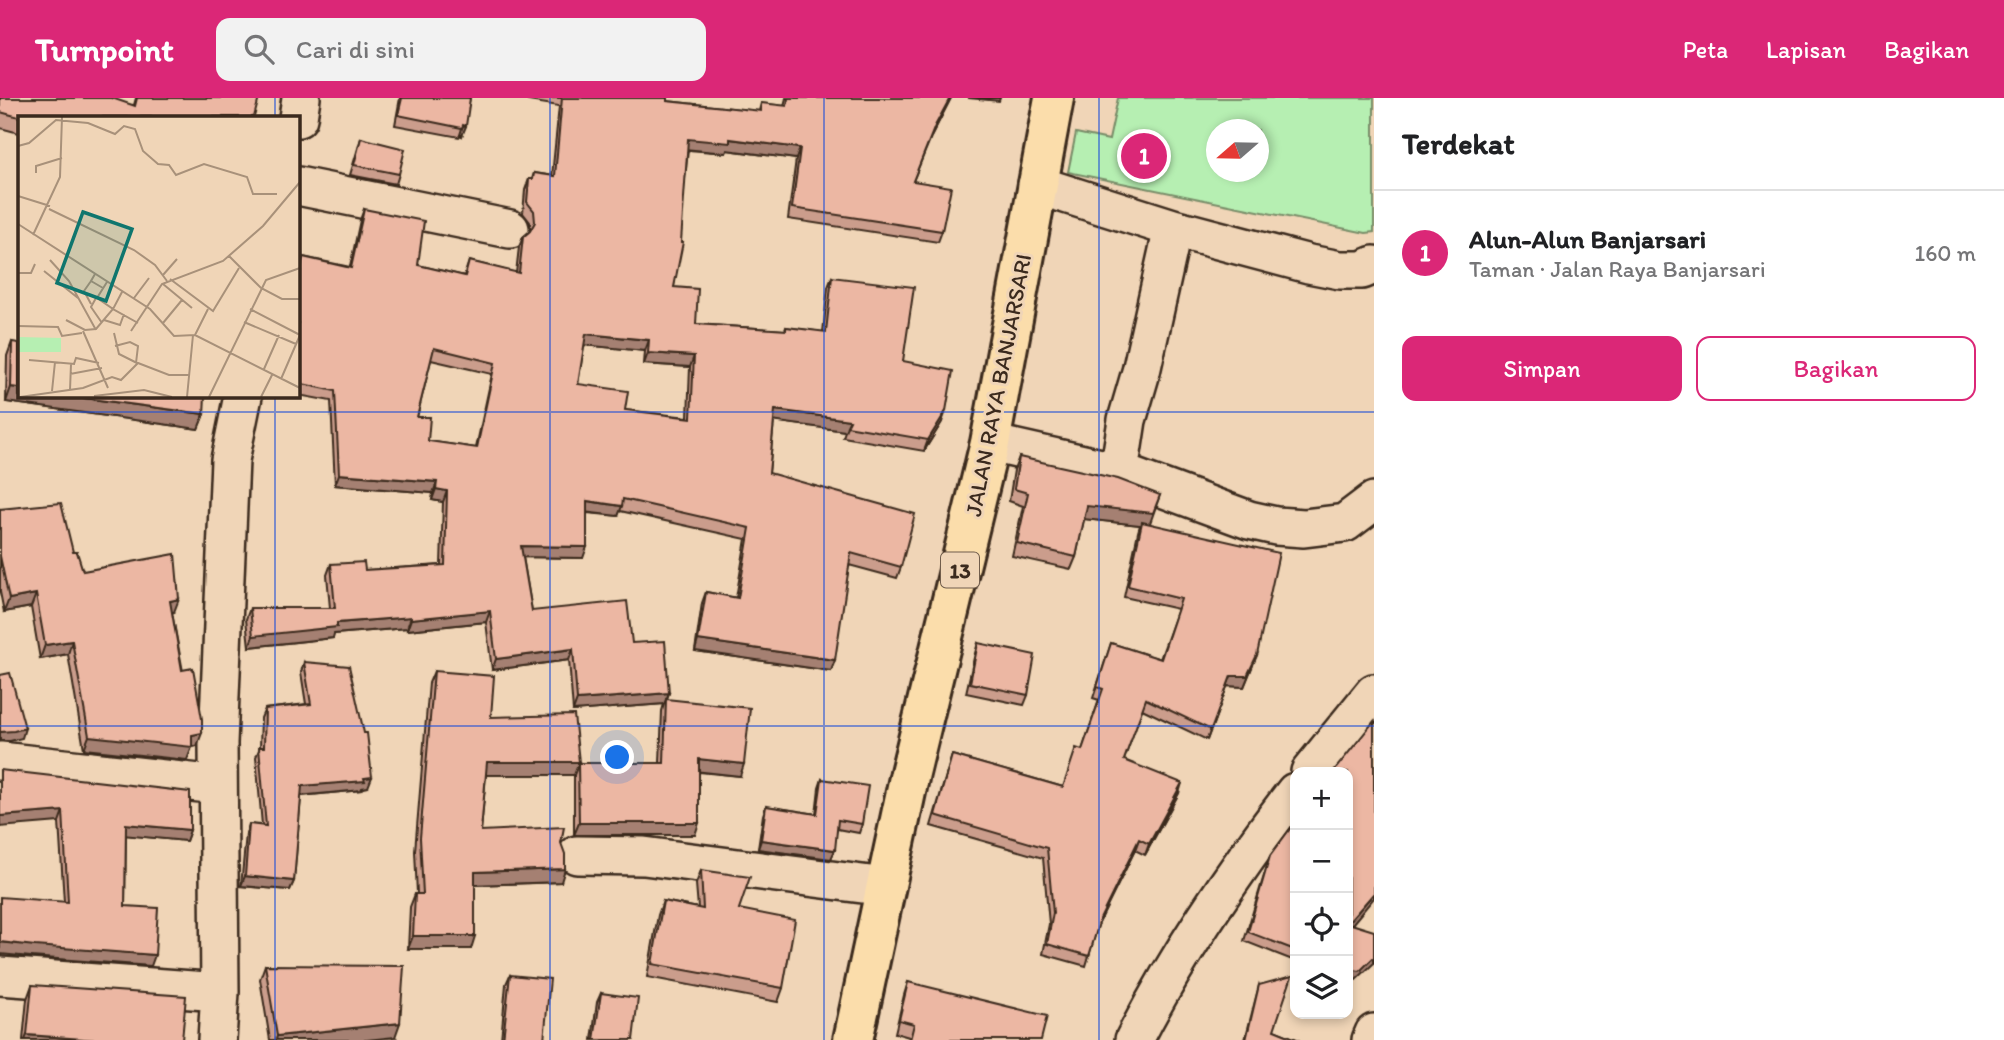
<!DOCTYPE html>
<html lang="id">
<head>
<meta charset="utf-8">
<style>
	:root { --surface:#fff; --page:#f2f2f2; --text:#202124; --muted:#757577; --line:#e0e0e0; --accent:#db2777 }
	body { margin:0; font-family:Itim,sans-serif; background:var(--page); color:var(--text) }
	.controls { position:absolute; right:21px; bottom:21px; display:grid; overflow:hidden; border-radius:14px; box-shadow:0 4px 10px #0003 }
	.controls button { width:63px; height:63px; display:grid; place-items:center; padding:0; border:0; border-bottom:2px solid var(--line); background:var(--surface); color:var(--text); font:35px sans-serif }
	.compass { position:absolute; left:1206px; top:21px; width:63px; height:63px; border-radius:50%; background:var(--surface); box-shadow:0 4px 10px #0003; rotate:250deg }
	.you { position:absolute; left:618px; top:660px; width:24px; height:24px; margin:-18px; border:5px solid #fff; border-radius:50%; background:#1a73e8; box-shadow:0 0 0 10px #1a73e833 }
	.badge { display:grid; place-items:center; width:46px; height:46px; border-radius:50%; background:var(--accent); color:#fff; font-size:23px; font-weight:700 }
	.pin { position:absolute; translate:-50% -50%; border:4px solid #fff; box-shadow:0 2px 7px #0006 }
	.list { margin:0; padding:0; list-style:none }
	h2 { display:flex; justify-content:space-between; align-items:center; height:91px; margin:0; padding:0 28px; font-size:30px }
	h2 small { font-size:23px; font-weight:400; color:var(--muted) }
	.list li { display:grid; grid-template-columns:46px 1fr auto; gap:21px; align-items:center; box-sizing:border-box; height:126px; padding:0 28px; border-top:2px solid var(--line) }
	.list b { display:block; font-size:26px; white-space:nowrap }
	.list p { margin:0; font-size:23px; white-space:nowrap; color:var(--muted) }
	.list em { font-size:23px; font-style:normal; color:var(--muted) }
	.actions { display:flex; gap:14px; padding:21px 28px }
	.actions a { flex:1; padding:16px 0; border:2px solid var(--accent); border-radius:14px; text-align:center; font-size:24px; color:var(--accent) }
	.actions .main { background:var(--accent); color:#fff }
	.icon { flex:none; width:38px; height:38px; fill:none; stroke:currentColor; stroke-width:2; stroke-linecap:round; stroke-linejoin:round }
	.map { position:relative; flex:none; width:1374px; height:942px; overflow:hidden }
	header { display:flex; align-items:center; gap:42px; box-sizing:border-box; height:98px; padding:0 35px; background:var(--accent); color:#fff }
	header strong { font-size:33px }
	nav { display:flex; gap:38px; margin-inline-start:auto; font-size:24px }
	.search { width:490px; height:63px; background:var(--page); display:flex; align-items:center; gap:18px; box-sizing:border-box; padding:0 24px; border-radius:14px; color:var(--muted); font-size:26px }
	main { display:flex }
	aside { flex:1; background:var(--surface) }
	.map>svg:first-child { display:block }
	.green { fill:#b6efb2; stroke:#788c68; stroke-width:2; fill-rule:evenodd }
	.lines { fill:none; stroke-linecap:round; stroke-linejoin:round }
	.street-casing { stroke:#3b2a1e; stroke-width:42 }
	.highway-casing { stroke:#3b2a1e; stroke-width:44 }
	.street { stroke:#f0d5b7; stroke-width:37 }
	.highway { stroke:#fbddab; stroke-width:38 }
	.wall { fill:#cb9d8c; stroke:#3b2a1e; stroke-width:2; fill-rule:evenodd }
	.shaded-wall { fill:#a58072; stroke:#3b2a1e; stroke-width:2 }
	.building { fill:#ecb7a3; stroke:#3b2a1e; stroke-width:2; fill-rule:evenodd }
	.grid { fill:none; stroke:#1d4ed8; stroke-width:2; stroke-opacity:0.55 }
	.labels { text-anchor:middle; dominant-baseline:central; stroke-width:6; stroke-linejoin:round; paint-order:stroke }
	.shield { fill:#f0d5b7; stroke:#715d4c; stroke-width:2 }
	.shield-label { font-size:21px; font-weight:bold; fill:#3b2a1e }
	.street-label { font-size:23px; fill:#3b2a1e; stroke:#f0d5b7 }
	.inset-road { fill:none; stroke:#a8917a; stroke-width:2 }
	.view { fill:#0f766e; fill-opacity:0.15; stroke:#0f766e; stroke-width:3.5 }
	.inset-edge { fill:none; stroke:#3b2a1e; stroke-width:3.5 }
</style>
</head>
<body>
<header>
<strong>Turnpoint</strong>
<div class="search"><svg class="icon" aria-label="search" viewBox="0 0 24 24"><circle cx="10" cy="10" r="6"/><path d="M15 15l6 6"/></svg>Cari di sini</div>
<nav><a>Peta</a><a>Lapisan</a><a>Bagikan</a></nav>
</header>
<main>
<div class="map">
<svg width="1374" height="942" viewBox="0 0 1374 942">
	<rect width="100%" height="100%" fill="#f0d5b7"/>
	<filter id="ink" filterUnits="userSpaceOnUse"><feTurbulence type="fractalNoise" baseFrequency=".0143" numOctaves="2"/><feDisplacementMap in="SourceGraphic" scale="14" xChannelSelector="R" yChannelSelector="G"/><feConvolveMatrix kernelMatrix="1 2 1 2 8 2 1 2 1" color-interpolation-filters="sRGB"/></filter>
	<g filter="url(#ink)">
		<path class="green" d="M1118,0H1374V134L1366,135L1068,74L1076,35L1109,42ZM1216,32H1258V74H1216Z"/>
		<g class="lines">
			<g class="street-casing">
				<path id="street" d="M298,20L301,0
					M1037,87L1173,130L1309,166L1340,172H1362L1374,167
					M298,88L510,131
					M990,345L1119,374L1127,322L1141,274L1173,130
					M1119,374L1249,422L1276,428L1304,430L1345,425L1374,403
					M0,663L218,687
					M1310,674L1374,595
					M577,757L644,758L886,789
					M0,878L220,894
					M217,942L220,894L218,645L230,362L243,298
					M1134,942C1179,854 1235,772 1295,694
					M1371,942L1374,935"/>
			</g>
			<g class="highway-casing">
				<path id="highway" d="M853,942L910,675L990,345L1054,0"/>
			</g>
			<use href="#street" class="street"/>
			<use href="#highway" class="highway"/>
		</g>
		<path class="wall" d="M0,0L134,7L136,0H259L19,19V35L0,30Z
			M400,0H470L462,38L460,37L459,39L395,27Z
			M528,0H667V3L759,13L761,5L784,8L786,0H951L931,39L913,83L942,133L938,144L788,121L796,61L727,52L726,55L688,52L674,189L696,226L785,232L786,229L823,234L828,189L832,179L903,263L942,324L924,353L843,339L845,333L774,323L769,375L901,469L897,480L849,467L831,573L695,553L702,505L706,494L736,500L746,441L620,413L618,418L587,415L583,460L523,459L532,513L632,545L669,595L667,601L740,678L699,674L695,737H574V677H486L481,733L561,745V784L475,787L471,851H408L410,809L415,796H417L415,753L429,585L434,573L491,619L578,665H660L662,613L664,606L573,613L569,562L492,572L486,524L407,532V530L334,536L333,540L249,549L246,521L250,510H330L327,477L331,466L365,472L441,467L443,404L432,402L433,395L335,387L331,303L298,297V177L303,159L350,169L360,122L364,111L418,167L464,178L469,163L516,175L519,149L523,139L530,133V124L523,115L525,92L529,81H532L534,75L552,78L559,8L528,3ZM584,247L645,253L644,266L690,269L688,319L625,312L578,286ZM431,262L492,276L476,350L428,343L417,319Z
			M361,40L399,76L396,86L350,77Z
			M12,244L204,316L198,331L6,304L7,258Z
			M1019,359L1150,426L1253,567L1244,589L1227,588L1207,642L1142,611L1124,662L1179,695L1145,757L1135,752L1098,827L1086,868L1043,856L1049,826L1043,760L931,728L952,657L1063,689L1082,652L1099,602L1093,600L1111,545L1160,561L1178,511L1124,499L1138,434L1140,427L1084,421L1076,459L1071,471L1012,458L1023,408L1009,403L1014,372Z
			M0,411L73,454L83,473L174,514L172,515L197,648L192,649L187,662L84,651L68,556L40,561L31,509L4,514L0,494Z
			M978,545L1028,597L1024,607L966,595L975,555Z
			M304,564L368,689L362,690L361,692L301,698L294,783L290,792L241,788L246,736L249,726L262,727L256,659L260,649L261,620L265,611L306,606L301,574Z
			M0,672L190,732L186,743L126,737L125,808L151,868L31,859L64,804L59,724Z
			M822,681L862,726L859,735L837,731L831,761L758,751L763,717L766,708L816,716L819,690Z
			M1295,724V863L1244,843L1270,758Z
			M701,772L739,811L783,890L778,904L647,879L658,817L663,803L698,810L696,786Z
			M265,867L395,939L367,942H270L260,881Z
			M510,877L544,942H501L506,886Z
			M908,884L1041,942H908L909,939L895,935L904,897Z
			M32,887L182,942H23L27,901Z
			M1259,887L1274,932L1299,942H1245Z
			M601,895L633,942H592L597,904Z"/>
		<path class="shaded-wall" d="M950,0H951L931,39L935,28Z
			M968,0H1000L999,3Z
			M463,27L466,28L462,38L460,37Z
			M688,41H730L800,50L796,61L727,52L726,55L684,51Z
			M586,236L649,242L645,253L582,247Z
			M648,255L694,258L690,269L644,266Z
			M11,289L19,290V298H69L204,316L198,331L6,304Z
			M775,312L850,322L845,333L771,323Z
			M946,313L942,324L924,353L928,342Z
			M339,376L437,384L433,395L335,387Z
			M436,391L447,393L443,404L432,402Z
			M1160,397L1149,428L1083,421L1087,408Z
			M587,403L622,408L618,418L583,414Z
			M521,448L587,449L583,460L517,459Z
			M36,496L31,509L4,514L9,501Z
			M179,501L174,514L165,516L170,503Z
			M490,513L486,524L407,532L411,521Z
			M411,519L407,530L334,536L333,540L249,549L253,538L337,525Z
			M698,542L835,562L831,573L695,553Z
			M72,543L68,556L40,561L45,547Z
			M573,551L569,562L492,572L496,561Z
			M1257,557L1244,589L1227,588L1207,642L1231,578Z
			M669,595L664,606L573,613L577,602Z
			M25,630L22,640L10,643H0V634Z
			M202,635L197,648L192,649L187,662L84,651L89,638L192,637Z
			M699,661L744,666L740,678L694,673Z
			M487,664H579L574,677H482Z
			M372,679L368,689L362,690L361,692L298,698L302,688Z
			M1182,685L1179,695L1145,757L1149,746Z
			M63,713L59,724L0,729V718Z
			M579,725H699L695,737H574Z
			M126,726L190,732L186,743L122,737Z
			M1139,741L1135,752L1096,831L1100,821Z
			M761,742L835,752L831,761L758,751Z
			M565,771L561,784L470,787L475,774Z
			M245,778L294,783L290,792L241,788Z
			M1374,795V800L1348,831V825Z
			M413,838H475L471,851H408Z
			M0,844L155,857L151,868L31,859L0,856Z
			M1374,859V865L1356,882L1348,881V871Z
			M400,925L395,939L367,942H276L277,938Z
			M27,937L98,942H25Z"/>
		<path class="building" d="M0,0H112L135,8L137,0H259L254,19H19L0,14Z
			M402,0H470L466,28L463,27L462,30L398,17Z
			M562,0H667V3L761,13V5L787,8L788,0H950L935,28L913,83L951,89L942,133L792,110L800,50L730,41V45L688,41L681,144H683L674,189L698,191L696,226L786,232V229L826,234L832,179L914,189L903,263L953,273L946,313L928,342L847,328L850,322L775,312L769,375L915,416L901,469L851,455L835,562L698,542L706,494L738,500L750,430L623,401L622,408L587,403V449L521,448L532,513L627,503L632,545L665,543L669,595L577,602L573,551L496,561L490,513L411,521V519L337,525V529L253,538L250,510H335L331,466L364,464L365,472L445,467L447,393L436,391L437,384L339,376L335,293L298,285V185L303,159L351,170L364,111L424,123L418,167L465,178L469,163L519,175L523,139L530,133L535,124L534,113L527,104L529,81H533L534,75L555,78ZM586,236L649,242L648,255L694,258L691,320L625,312L628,293L578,286ZM434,250L495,265L477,350L428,343L430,319H417Z
			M361,40L405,51L399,76L354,67Z
			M12,244L19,245V290L11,289Z
			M69,298H205L204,316Z
			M1019,359L1118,381L1160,397L1153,415L1087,408L1076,459L1017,445L1028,395L1014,391Z
			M61,405L73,454H77L83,473L175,456L179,501L170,503L182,572L193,570L202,621V635L192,637V649L89,638L72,543L45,547L36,496L9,501L0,458V411Z
			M1142,424L1279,455L1257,557L1247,578H1231L1211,632L1146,601L1124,662L1182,685L1149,746L1139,741L1100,821L1089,858L1047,846L1053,815L1047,750L935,717L952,657L1063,689L1076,650L1082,652L1103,591L1097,589L1111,545L1161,561L1181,501L1128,488Z
			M978,545L1035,557L1028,597L970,585Z
			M304,564L349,568L364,635H367L372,679L364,680L365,683L302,688L294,783L245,778L249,726L266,728L259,649H264L265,611L311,606Z
			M434,573L494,578L491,619L574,617L579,664H487L481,733L564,729L561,745L565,756V771L475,774V838H413L415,796H423L420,740Z
			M10,575L25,630L14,633L0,634V577Z
			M666,601L750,610L744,666L699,661V725H579L578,665H664Z
			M1374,623V795L1348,825V674H1333Z
			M0,672L190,694V732L126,726L125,808L158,810L155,857L35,848L0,844V799L68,804L63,713L0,718Z
			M822,681L868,688L862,726L838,722L835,752L761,742L766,708L817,716Z
			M1295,724V852L1248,834L1270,758Z
			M701,772L750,779L739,811L795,822L783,890L652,866L663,803L703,811Z
			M1348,825L1374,833V859L1360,873L1348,871Z
			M265,867L404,868L400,925L277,938Z
			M510,877L550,881L544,942H503Z
			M1292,878L1274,932L1299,942H1246L1259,887Z
			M908,884L1047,918L1041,942H910L914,926L899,922Z
			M32,887L186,898L182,942H98L27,937Z
			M601,895L638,900L633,942H594Z"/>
	</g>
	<path class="grid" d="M275,0V19M550,0V942M824,0V942M1099,0V942M275,298V942M0,314H1374M0,628H1374"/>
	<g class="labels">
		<rect class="shield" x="941" y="454.5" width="38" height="35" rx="5"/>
		<g class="shield-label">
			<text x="960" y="472">13</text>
		</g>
		<g class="street-label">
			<text transform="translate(998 287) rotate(-79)">JALAN RAYA BANJARSARI</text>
		</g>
	</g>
	<g transform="translate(18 18)">
		<rect width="282" height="282" fill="#f0d5b7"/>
		<path d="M0,221L43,222V236H0Z" fill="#b6efb2"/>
		<path class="inset-road" d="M0,30L11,27L38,4L70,7L97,18L106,10L117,13L125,35L140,48L151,49L158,59L186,48L229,61L235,78H259M18,57V50L44,42M0,80L32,90M31,93L116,134L137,149L149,165M0,108L132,193L156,220L177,219L282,272M15,119L42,61L44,1M211,140L243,172L264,183H282M32,144L51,165L78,214M26,155L60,182M0,157H13L17,148M77,158L73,165L85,172M145,159L159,143M152,163L195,195L221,152M73,165L66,175L73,188M145,168L174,192M104,176L95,193L120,207M78,182L73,191L84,207M116,182L131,162M232,193L282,219M48,204L67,214L78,213L95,193L79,182L89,166M86,204L102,209L106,198M226,206L278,228M145,207L164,184M0,210L40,211L44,220L64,217M65,215L90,272M113,215L144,168L205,145L245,110L282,66M96,217L101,238L119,247M177,219L190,193M97,230L112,226L120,230L118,247M11,244L57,248M56,248L58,242L81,247M246,253L261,219M52,258L84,252M263,263L282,219M52,274L53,248M34,275L37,246M76,280L126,274L154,281M2,281L65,272L94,261L103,264L120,247L151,259H171M169,281L175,219M191,281L248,164L282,152M243,281L254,259"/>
		<path class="view" d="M65,96L114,113L88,185L39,167Z"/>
		<rect width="282" height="282" class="inset-edge"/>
	</g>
</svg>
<div class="controls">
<button>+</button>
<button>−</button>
<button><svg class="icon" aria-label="locate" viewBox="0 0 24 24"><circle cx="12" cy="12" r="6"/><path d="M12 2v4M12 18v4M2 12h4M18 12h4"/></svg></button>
<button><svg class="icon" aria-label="layers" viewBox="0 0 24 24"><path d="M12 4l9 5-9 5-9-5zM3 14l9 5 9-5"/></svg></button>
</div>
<svg class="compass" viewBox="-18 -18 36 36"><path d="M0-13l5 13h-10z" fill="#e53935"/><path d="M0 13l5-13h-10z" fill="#757577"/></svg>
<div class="you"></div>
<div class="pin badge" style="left:1144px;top:58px">1</div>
</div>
<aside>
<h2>Terdekat<small></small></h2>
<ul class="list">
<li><span class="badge">1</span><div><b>Alun-Alun Banjarsari</b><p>Taman · Jalan Raya Banjarsari</p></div><em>160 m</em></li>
</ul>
<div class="actions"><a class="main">Simpan</a><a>Bagikan</a></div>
</aside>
</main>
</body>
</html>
